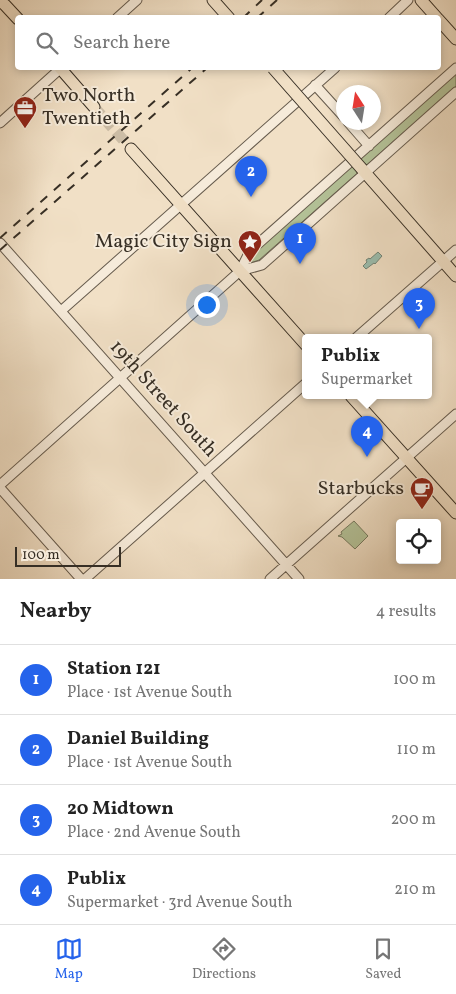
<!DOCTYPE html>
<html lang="en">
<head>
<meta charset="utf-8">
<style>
	:root { --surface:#fff; --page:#f2f2f2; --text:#222; --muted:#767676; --line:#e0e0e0; --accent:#2563eb }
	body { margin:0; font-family:Vollkorn,serif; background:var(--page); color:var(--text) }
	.controls { position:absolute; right:15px; bottom:15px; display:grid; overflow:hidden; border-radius:5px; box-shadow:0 2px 8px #0003 }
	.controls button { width:45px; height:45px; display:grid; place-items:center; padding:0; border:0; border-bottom:1px solid var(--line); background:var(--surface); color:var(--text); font:25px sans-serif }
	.compass { position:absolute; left:336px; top:85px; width:45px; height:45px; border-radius:50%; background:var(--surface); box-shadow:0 2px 8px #0003; rotate:348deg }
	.scale { position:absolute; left:15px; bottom:12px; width:106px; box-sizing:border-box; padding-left:5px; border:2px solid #372f25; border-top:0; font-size:14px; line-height:18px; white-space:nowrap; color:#372f25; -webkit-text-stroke:4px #f6ebda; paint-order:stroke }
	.you { position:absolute; left:206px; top:304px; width:18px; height:18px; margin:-12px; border:4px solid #fff; border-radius:50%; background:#1a73e8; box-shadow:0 0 0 8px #1a73e833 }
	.badge { display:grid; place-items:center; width:32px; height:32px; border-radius:50%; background:var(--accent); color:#fff; font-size:16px; font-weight:700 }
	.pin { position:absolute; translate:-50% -41px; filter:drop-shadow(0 1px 2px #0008) }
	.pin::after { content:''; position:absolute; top:26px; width:18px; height:15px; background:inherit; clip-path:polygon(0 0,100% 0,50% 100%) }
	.popup { position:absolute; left:302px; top:334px; width:130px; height:65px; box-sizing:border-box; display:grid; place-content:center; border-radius:5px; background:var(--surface); filter:drop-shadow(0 1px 4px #0005); font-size:16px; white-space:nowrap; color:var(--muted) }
	.popup b { font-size:19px; color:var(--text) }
	.popup::after { content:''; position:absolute; left:50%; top:100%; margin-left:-10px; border:10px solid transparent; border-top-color:var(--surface) }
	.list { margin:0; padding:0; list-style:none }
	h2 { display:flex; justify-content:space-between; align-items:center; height:65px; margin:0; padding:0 20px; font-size:21px }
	h2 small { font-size:16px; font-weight:400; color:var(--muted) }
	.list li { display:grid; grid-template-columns:32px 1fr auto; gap:15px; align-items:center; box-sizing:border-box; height:70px; padding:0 20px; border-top:1px solid var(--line) }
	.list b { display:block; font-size:19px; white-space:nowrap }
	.list p { margin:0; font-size:16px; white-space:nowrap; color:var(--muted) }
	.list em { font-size:16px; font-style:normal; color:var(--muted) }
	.icon { flex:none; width:28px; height:28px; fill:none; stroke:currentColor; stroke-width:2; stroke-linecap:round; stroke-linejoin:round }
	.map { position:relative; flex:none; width:456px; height:579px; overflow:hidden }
	.search { position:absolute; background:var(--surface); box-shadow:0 2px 8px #0003; left:15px; right:15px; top:15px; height:55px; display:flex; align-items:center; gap:12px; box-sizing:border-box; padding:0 18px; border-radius:5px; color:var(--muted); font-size:19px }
	.sheet { height:345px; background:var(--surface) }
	nav { display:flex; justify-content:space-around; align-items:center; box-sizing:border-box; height:70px; border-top:1px solid var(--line); background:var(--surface); font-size:14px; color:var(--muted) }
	nav a { display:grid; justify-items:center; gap:2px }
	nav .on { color:var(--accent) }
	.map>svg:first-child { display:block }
	.green { fill:#b4c399; stroke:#76795f }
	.water { fill:#9bbeaf; stroke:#738578 }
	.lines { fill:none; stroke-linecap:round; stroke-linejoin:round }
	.major-tunnel { stroke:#ccbda6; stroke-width:11; stroke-dasharray:11 5.5; stroke-linecap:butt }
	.minor-casing { stroke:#665b4d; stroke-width:11 }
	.major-casing { stroke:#372f25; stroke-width:13 }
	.minor { stroke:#f6ebda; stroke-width:9 }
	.major { stroke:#f1e0c6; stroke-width:11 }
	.rail { stroke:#372f25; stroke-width:2; stroke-dasharray:9 9; stroke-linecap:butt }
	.major-bridge-casing { stroke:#372f25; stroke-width:13; stroke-linecap:butt }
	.major-bridge { stroke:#f1e0c6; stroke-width:11 }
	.labels { text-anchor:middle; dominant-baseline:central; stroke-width:4; stroke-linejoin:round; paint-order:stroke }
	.poi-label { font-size:20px; fill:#372f25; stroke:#f6ebda; text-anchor:end }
	.street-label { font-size:20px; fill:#372f25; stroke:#f6ebda }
</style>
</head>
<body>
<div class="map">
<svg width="456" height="579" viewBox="0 0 456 579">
	<rect width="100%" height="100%" fill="#f1e0c6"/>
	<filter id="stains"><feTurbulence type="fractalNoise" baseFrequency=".004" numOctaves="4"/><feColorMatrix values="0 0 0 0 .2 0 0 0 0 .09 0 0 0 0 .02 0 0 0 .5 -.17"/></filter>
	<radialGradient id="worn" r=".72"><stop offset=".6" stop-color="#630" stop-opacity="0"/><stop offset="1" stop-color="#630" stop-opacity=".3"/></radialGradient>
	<path class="green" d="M456,73V86L259,260L250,263L253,254Z
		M354,521L368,536L355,549L342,537L338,536L342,534L341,532Z"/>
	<path class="water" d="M378,252L382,256L375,264L374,263L366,269L363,266L367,262L366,260L369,258L370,259Z"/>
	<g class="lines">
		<path class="major-tunnel" d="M94,107L125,142"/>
		<g class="minor-casing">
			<path id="minor" d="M117,18L137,0
				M389,18L408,0
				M315,85L344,117
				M348,122L369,146
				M0,123L61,68
				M0,243L299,579
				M240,271L262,265L456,92
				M61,311L335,68
				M356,338L456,250
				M0,485L240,271L250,251L456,68
				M0,488L81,579
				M85,579L306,383
				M270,579L456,414"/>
		</g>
		<g class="major-casing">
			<path id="major" d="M213,0L229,18
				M421,0L437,18
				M0,1L5,5L18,19
				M438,19L456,39
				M60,68L94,107
				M131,149L306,345
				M362,169L456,276
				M351,396L456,513"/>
		</g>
		<use href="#minor" class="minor"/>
		<use href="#major" class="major"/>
		<path class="rail" d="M243,18L262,0
			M257,18L277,0
			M0,238L192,68
			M0,250L207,68"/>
		<g class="major-bridge-casing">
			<path id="major-bridge" d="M273,68L362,169"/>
		</g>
		<use href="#major-bridge" class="major-bridge"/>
	</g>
	<defs>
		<g id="office-pin" transform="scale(1.25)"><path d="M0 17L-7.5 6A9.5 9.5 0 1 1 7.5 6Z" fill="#8f2418" stroke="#f6ebda"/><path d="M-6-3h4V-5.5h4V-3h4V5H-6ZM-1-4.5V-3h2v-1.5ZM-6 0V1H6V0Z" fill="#fff"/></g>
		<g id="sight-pin" transform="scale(1.25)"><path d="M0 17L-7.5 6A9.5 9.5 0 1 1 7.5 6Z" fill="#8f2418" stroke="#f6ebda"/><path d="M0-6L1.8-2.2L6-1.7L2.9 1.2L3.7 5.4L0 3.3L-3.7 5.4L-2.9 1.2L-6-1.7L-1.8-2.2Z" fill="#fff"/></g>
		<g id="cafe-pin" transform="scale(1.25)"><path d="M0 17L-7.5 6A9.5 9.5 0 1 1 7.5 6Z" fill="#8f2418" stroke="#f6ebda"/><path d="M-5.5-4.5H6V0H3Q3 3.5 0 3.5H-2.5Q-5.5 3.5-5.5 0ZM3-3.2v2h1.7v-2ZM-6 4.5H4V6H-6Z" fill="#fff"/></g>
	</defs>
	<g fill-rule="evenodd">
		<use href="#office-pin" x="25" y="108"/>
		<use href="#sight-pin" x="250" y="242"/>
		<use href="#cafe-pin" x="422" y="489"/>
	</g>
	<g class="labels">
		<g class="poi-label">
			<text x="42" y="96" text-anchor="start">Two North<tspan x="42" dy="23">Twentieth</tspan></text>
			<text x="232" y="242">Magic City Sign</text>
			<text x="404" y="489">Starbucks</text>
		</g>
		<g class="street-label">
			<text transform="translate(163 399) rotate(48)">19th Street South</text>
		</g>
	</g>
	<rect width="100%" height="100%" filter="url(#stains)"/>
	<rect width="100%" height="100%" fill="url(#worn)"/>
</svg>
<div class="controls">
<button><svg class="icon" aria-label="locate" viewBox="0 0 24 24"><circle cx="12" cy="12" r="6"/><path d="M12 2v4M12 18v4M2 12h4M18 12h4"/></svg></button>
</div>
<svg class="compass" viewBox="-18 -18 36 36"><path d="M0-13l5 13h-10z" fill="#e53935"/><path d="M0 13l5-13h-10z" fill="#767676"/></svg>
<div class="scale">100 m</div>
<div class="you"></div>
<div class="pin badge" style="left:300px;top:264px">1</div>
<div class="pin badge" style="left:251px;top:197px">2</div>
<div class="pin badge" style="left:419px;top:329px">3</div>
<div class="pin badge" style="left:367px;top:457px">4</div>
<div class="popup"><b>Publix</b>Supermarket</div>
<div class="search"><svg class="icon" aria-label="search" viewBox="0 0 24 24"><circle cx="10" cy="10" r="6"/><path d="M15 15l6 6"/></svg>Search here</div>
</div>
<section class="sheet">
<h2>Nearby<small>4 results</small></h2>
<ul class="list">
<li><span class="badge">1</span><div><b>Station 121</b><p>Place · 1st Avenue South</p></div><em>100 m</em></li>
<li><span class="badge">2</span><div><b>Daniel Building</b><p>Place · 1st Avenue South</p></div><em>110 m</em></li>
<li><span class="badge">3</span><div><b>20 Midtown</b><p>Place · 2nd Avenue South</p></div><em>200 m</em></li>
<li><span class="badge">4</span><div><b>Publix</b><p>Supermarket · 3rd Avenue South</p></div><em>210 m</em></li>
</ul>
</section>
<nav>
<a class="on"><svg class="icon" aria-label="map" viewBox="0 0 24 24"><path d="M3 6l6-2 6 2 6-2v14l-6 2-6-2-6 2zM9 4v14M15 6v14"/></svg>Map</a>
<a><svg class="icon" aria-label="directions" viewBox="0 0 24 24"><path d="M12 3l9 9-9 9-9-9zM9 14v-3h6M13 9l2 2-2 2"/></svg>Directions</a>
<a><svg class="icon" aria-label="saved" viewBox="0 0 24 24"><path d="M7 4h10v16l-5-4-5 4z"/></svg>Saved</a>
</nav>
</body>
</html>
